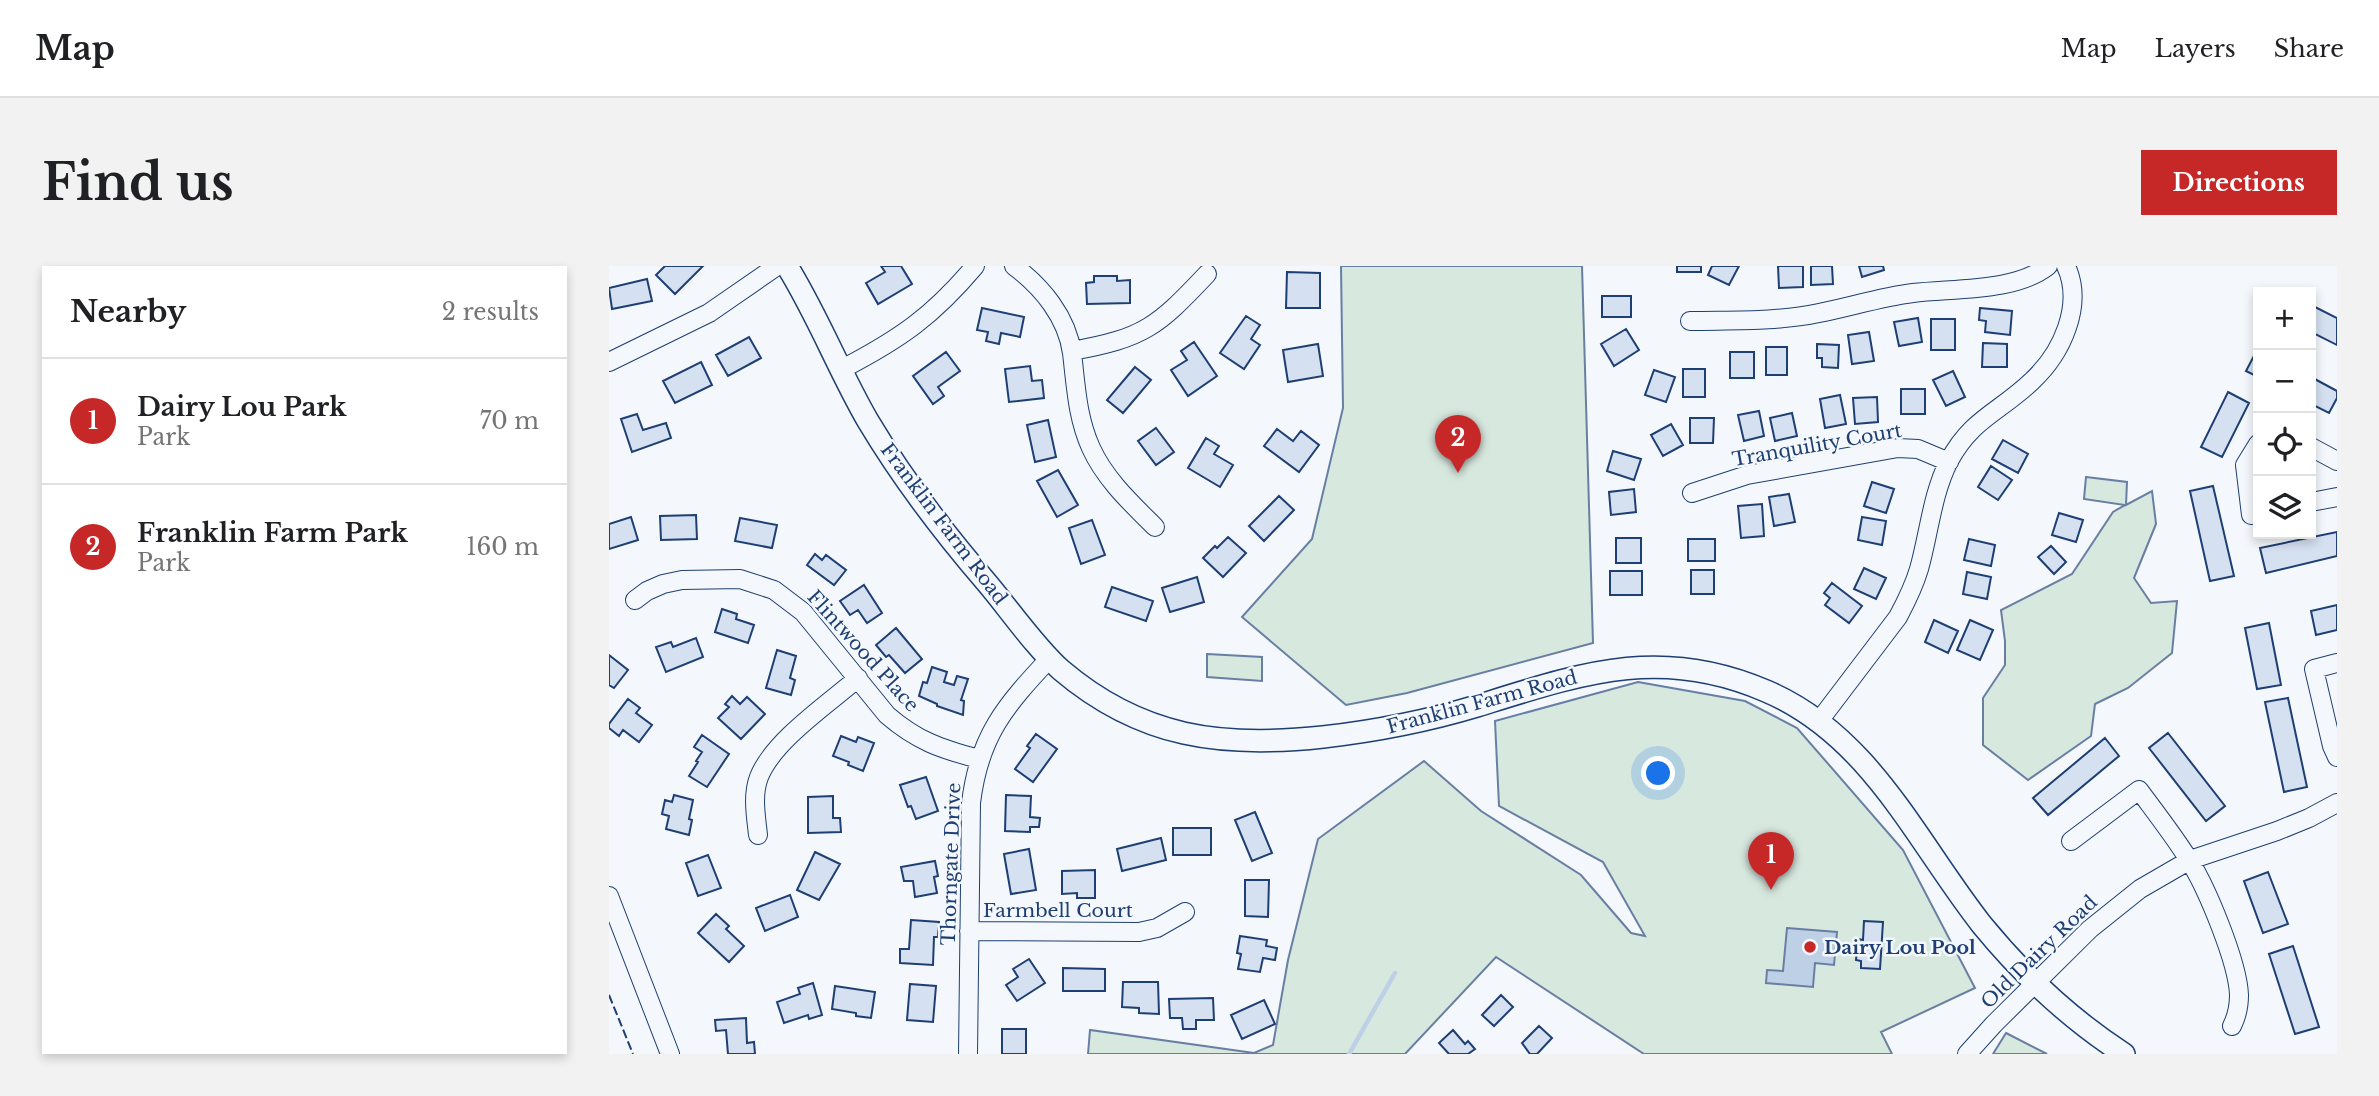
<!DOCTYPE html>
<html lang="en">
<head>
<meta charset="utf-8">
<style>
	:root { --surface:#fff; --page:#f2f2f2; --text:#202124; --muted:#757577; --line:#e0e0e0; --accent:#c62828 }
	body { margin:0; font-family:"Libre Baskerville",serif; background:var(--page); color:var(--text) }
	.controls { position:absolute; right:21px; top:21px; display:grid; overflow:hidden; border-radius:0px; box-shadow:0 4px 10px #0003 }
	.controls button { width:63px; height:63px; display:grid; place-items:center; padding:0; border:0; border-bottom:2px solid var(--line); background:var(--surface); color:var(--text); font:35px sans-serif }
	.you { position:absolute; left:1050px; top:508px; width:24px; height:24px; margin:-18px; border:5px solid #fff; border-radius:50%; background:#1a73e8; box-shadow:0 0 0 10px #1a73e833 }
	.badge { display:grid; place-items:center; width:46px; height:46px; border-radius:50%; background:var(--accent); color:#fff; font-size:23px; font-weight:700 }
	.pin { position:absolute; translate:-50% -58px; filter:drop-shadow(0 2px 4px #0008) }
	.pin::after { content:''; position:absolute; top:37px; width:24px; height:21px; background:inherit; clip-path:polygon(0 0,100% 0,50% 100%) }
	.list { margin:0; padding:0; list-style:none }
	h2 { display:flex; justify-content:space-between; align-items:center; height:91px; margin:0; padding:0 28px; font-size:30px }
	h2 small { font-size:23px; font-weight:400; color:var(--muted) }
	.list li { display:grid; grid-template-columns:46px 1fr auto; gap:21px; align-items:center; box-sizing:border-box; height:126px; padding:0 28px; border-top:2px solid var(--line) }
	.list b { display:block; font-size:26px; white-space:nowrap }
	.list p { margin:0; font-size:23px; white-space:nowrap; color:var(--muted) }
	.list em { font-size:23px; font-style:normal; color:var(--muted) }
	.icon { flex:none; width:38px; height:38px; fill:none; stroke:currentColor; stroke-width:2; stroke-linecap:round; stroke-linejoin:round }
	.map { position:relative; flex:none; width:1728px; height:788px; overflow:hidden; border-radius:0px }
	header { display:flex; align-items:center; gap:42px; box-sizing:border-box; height:98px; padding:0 35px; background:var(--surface); border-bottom:2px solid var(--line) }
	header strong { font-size:33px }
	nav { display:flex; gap:38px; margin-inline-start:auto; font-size:24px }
	.intro { display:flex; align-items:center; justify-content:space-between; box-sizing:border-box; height:168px; padding:0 42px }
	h1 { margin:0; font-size:49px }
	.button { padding:18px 32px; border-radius:0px; background:var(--accent); color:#fff; font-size:24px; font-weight:700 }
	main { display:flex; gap:42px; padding:0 42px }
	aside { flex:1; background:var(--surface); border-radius:0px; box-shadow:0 4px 10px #0003 }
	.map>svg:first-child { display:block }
	.green { fill:#d7e8df; stroke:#687fa3; stroke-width:2 }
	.water { fill:#bed0e5; stroke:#687fa3; stroke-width:2 }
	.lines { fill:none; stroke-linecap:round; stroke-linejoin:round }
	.stream { stroke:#bed0e5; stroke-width:4.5 }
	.building { fill:#d5e0f0; stroke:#1d3f73; stroke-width:2 }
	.minor-casing { stroke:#1d3f73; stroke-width:20 }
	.major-casing { stroke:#1d3f73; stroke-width:24 }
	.minor { stroke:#f4f7fb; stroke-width:18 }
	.major { stroke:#f4f7fb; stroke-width:21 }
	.fence { stroke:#1d3f73; stroke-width:2; stroke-dasharray:9 3.5; stroke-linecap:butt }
	.poi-dot { fill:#c62828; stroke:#f4f7fb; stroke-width:2.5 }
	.labels { text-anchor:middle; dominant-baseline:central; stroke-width:5; stroke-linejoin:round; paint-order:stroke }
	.street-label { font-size:19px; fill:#1d3f73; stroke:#f4f7fb }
	.poi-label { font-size:19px; font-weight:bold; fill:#1d3f73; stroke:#f4f7fb; text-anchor:start }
</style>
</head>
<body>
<header>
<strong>Map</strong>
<nav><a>Map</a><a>Layers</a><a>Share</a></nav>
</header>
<div class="intro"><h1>Find us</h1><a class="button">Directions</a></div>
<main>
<aside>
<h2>Nearby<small>2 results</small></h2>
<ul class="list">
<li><span class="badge">1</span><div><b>Dairy Lou Park</b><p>Park</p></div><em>70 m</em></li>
<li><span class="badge">2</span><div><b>Franklin Farm Park</b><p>Park</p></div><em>160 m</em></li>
</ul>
</aside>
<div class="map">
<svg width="1728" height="788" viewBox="0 0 1728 788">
	<rect width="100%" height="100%" fill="#f4f7fb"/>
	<path class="green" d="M732,0H973L984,377L798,427L737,439L633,351L703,273L734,142Z
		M1477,211L1518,216L1517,239L1543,225L1547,258L1525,312L1542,337L1568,335L1563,387L1519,422L1486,438L1482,470L1419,514L1374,479V432L1396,399V375L1392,344L1463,308L1504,246L1516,239L1475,233Z
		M598,388L653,391V415L598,411Z
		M1029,416L1136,435L1188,462L1294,584L1366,722L1272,766L1283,788H1035L887,691L796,788H479L481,764L645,787L664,779L679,694L709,573L815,495L872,545L972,609L1022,667L1036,670L994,596L890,540L886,455Z
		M1397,767L1438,788H1384Z"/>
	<path class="water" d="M1178,662L1228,666L1225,699L1206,697L1204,721L1157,717L1158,704L1174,705Z"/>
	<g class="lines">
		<path class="stream" d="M740,788L786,707"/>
	</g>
	<path class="building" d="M56,0H94L66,28L47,9Z
		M272,0H292L303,18L269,38L257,17L276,6Z
		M1068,0H1092V6H1068Z
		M1103,0H1130L1120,19L1099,9Z
		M1169,0H1194V21L1170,22Z
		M1202,0H1223L1224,18L1202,19Z
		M1250,0H1274L1275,4L1253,11Z
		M678,6L711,7V42H677Z
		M485,10H508V15L521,14V37L478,38L477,17L485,16Z
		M38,13L43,35L3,43L0,22Z
		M993,30H1022V51H993Z
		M1702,39L1728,52V79L1702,66Z
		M373,42L415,51L411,71L392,67L390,78L377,75L379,66L368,64Z
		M1371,42L1403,45L1401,69L1376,66L1377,55L1370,54Z
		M637,50L651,59L642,73L651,79L635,103L611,87Z
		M1309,52L1313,76L1290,80L1285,56Z
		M1322,53H1346V84H1322Z
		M1017,63L1030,84L1005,100L992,78Z
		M1260,66L1265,95L1243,98L1239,69Z
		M140,71L152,92L119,110L107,89Z
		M585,76L608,110L579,130L562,104L578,94L572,85Z
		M1374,77L1398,78V101H1373Z
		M709,78L714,110L679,116L674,84Z
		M1208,78L1230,79L1229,102L1213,101V92H1208Z
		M1157,81H1178V109H1157Z
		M1648,84H1649V111L1637,105Z
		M337,86L351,105L329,121L335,130L324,138L304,110Z
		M1121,86H1145V112H1121Z
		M92,96L103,119L66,137L54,115Z
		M421,100L423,115L433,114L435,132L400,136L396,103Z
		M526,101L542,114L514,147L498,134Z
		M1074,103H1096V131H1074Z
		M1045,104L1066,111L1057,136L1036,129Z
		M1344,105L1356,131L1337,140L1324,114Z
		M1702,111L1728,125V132L1720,147L1702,138Z
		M1292,123H1316V148H1292Z
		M1619,126L1640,137L1613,191L1592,181Z
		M1231,129L1237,158L1216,162L1211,133Z
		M1268,131L1269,156L1246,158L1244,132Z
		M1150,145L1155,170L1135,175L1129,149Z
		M1183,147L1188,170L1166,175L1161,152Z
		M28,148L34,164L57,157L62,172L23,186L12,153Z
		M1081,152H1105L1104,177H1081Z
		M439,154L447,191L426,196L418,159Z
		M1062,158L1074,179L1054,190L1042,169Z
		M547,162L565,186L547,199L529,175Z
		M668,163L684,175L692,165L710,179L690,206L655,180Z
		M597,172L610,180L605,188L624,199L611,221L579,202Z
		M1394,174L1419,188L1409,207L1383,193Z
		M1004,185L1032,193L1025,214L998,205Z
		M1382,200L1403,214L1389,234L1369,221Z
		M449,204L469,239L448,251L428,215Z
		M1263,216L1285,223L1277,247L1255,240Z
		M1604,220L1625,310L1601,315L1581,225Z
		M1025,223L1027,246L1002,249L1000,226Z
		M1180,228L1186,256L1165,260L1160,231Z
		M670,230L685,244L655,275L640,260Z
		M1153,238L1155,270L1132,272L1129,240Z
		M1450,247L1474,254L1467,276L1443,269Z
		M87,249L88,273L52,274L51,250Z
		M22,251L29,274L0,283V258Z
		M1253,251L1277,255L1273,279L1249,274Z
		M131,252L168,259L163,282L126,275Z
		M483,254L496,289L472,298L460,262Z
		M1728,266V290L1657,307L1651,282Z
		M619,271L637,287L614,311L594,292L606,280L608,282Z
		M1007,272H1032V297H1007Z
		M1079,273H1106V295H1079Z
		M1360,273L1386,279L1382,300L1355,294Z
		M1442,280L1457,296L1445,308L1429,291Z
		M206,288L213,294L217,289L237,304L225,319L198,299Z
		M1255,302L1277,312L1267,333L1245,323Z
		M1082,304H1105V328H1082Z
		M1001,305H1033V329H1001Z
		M1358,306L1382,311L1378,333L1354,328Z
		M588,311L595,336L561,346L553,322Z
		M1223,317L1253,340L1240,357L1216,339L1221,332L1215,327Z
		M255,319L273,347L258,357L249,344L241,349L231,335Z
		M503,321L544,335L537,355L496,341Z
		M1728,339V364L1707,369L1702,345Z
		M113,343L128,348L127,353L145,359L139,377L106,366Z
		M1325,354L1349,365L1339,387L1316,376Z
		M1361,354L1384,364L1371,394L1348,384Z
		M1660,357L1672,419L1648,423L1636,362Z
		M287,362L313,393L296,407L280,389L277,391L267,379Z
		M87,372L94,391L57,406L47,381L62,376L64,381Z
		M168,384L187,390L181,412L186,414L182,429L157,422Z
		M0,389L19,404L5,422L0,419Z
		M323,401L338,406L335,416L345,419L348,410L359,413L352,434L355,435L354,449L328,440V438L310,430L314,416L318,417Z
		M123,430L131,438L138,431L156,448L132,473L109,452L120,441L116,438Z
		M1679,432L1698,521L1675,526L1656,436Z
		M19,433L31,442L27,447L43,459L30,476L14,464L10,470L0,462V458Z
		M1559,467L1616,540L1597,555L1540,482Z
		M427,468L448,483L424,516L406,503L421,482L418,480Z
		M93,469L120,488L98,521L80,510L89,496L87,495L93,486L85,481Z
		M232,470L247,476L249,471L265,477L254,505L239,499L240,496L224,490Z
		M1496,472L1510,490L1439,549L1424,532Z
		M317,511L329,545L307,553L302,540L299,541L291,519Z
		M65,529L84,534L80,553L83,554L80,569L57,563L60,550L53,548L56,534L63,536Z
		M397,529L422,530L421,551L431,552L430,561H421V566L396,565Z
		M224,530V552H231L232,566L199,567V531Z
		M646,546L663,587L643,595L626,554Z
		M564,562H602V589H564Z
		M552,572L557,594L513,605L508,583Z
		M420,583L427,624L402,628L395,588Z
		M206,586L231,598L210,634L188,624Z
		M99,589L112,622L89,630L77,597Z
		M326,595L329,610L325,611L328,627L306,631L304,615H295L292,601Z
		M486,604V632H468V627L453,628V605Z
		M1659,606L1679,658L1654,667L1635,615Z
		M636,614H660L659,651L636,650Z
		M181,629L189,651L156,665L147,642Z
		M107,648L120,660L117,663L135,680L120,696L89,667Z
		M302,654L330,656L329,671H325L324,699L291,697V683H300Z
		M1255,655L1274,656L1271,703L1252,702V695L1247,694L1249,673L1254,674Z
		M631,670L658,674L657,680L668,682L666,694L654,692L651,706L629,703L632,688L628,687Z
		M1684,680L1710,761L1686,768L1660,688Z
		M420,693L436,717L408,735L397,719L409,711L404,703Z
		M454,702L496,703V725H454Z
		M514,716H549L550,748L530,747V742L513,741Z
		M204,717L213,749L200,753L199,749L175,757L168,736L191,728L189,722Z
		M301,718L327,720L324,756L298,754Z
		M226,720L266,726L262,752L247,750V747L223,743Z
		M892,729L904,741L885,760L873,749Z
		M604,732L605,754H587V763H574L573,752H561L560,733Z
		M655,734L666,758L633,773L622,749Z
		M137,752L138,777L145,776L146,788H119L117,764L107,765L106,754Z
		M930,760L943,772L928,788H921L913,777Z
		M393,763H417V788H393Z
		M844,764L856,778L859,775L866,783L859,788H840L830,777Z"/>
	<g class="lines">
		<g class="minor-casing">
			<path id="minor" d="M405,0C433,21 458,51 463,87C467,120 468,151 482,182C496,213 522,237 546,261
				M1081,55C1124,54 1167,56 1210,47C1241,41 1272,31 1304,27C1345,22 1406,26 1439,0
				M463,85C535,72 548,61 598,8
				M0,96L100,47L168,0
				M233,103C291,73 324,50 366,0
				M1649,178L1636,199L1642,249L1649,247
				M1702,181L1728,195
				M1083,227L1138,209L1289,182L1309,183L1340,196
				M1702,236L1728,231
				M26,334L38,325L54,318L73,314L131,313L165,324L194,346L278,449C308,475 332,483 370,493
				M1728,397L1705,403L1723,480L1728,491
				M1210,455L1289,351C1297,336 1305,320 1310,303C1320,268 1323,228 1340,195C1363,152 1391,146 1423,115C1453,87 1475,39 1457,0
				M149,569C147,550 143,529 150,511C164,475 219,438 249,412
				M1462,575L1530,524C1547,547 1565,570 1580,594C1598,622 1629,697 1630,729C1630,741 1628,750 1623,760
				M0,630L61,788
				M360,665L530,666L548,662L576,646
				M359,788L362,537C370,470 396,440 441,392
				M1358,788L1385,758L1481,663L1531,623L1581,594L1668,565L1700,552L1728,537"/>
		</g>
		<g class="major-casing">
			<path id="major" d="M178,0C209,50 230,105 259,155C293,212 335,267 378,317C400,343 427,382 452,404C532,472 613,482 714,471C767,465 818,455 868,440C971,408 1051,379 1157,425C1261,469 1307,575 1373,659C1414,709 1461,753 1515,788"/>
		</g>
		<use href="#minor" class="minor"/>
		<use href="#major" class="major"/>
		<path class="fence" d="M0,729L24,788"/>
	</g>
	<circle class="poi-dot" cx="1201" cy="681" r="7"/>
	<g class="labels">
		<g class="street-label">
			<text transform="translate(1208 179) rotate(-10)">Tranquility Court</text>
			<text transform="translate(335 258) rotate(53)">Franklin Farm Road</text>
			<text transform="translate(254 385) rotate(48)">Flintwood Place</text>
			<text transform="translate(873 436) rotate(-15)">Franklin Farm Road</text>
			<text transform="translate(342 598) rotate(-88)">Thorngate Drive</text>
			<text x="449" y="644">Farmbell Court</text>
			<text transform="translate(1430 686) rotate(-44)">Old Dairy Road</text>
		</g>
		<g class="poi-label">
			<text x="1215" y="681">Dairy Lou Pool</text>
		</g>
	</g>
</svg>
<div class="controls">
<button>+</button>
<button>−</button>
<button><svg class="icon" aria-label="locate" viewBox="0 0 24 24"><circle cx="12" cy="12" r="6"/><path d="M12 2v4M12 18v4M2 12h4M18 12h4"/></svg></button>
<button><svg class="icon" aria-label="layers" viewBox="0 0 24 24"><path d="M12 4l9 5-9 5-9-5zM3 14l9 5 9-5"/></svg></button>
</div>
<div class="you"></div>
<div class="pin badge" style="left:1162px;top:624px">1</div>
<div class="pin badge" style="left:849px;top:207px">2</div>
</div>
</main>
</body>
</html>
